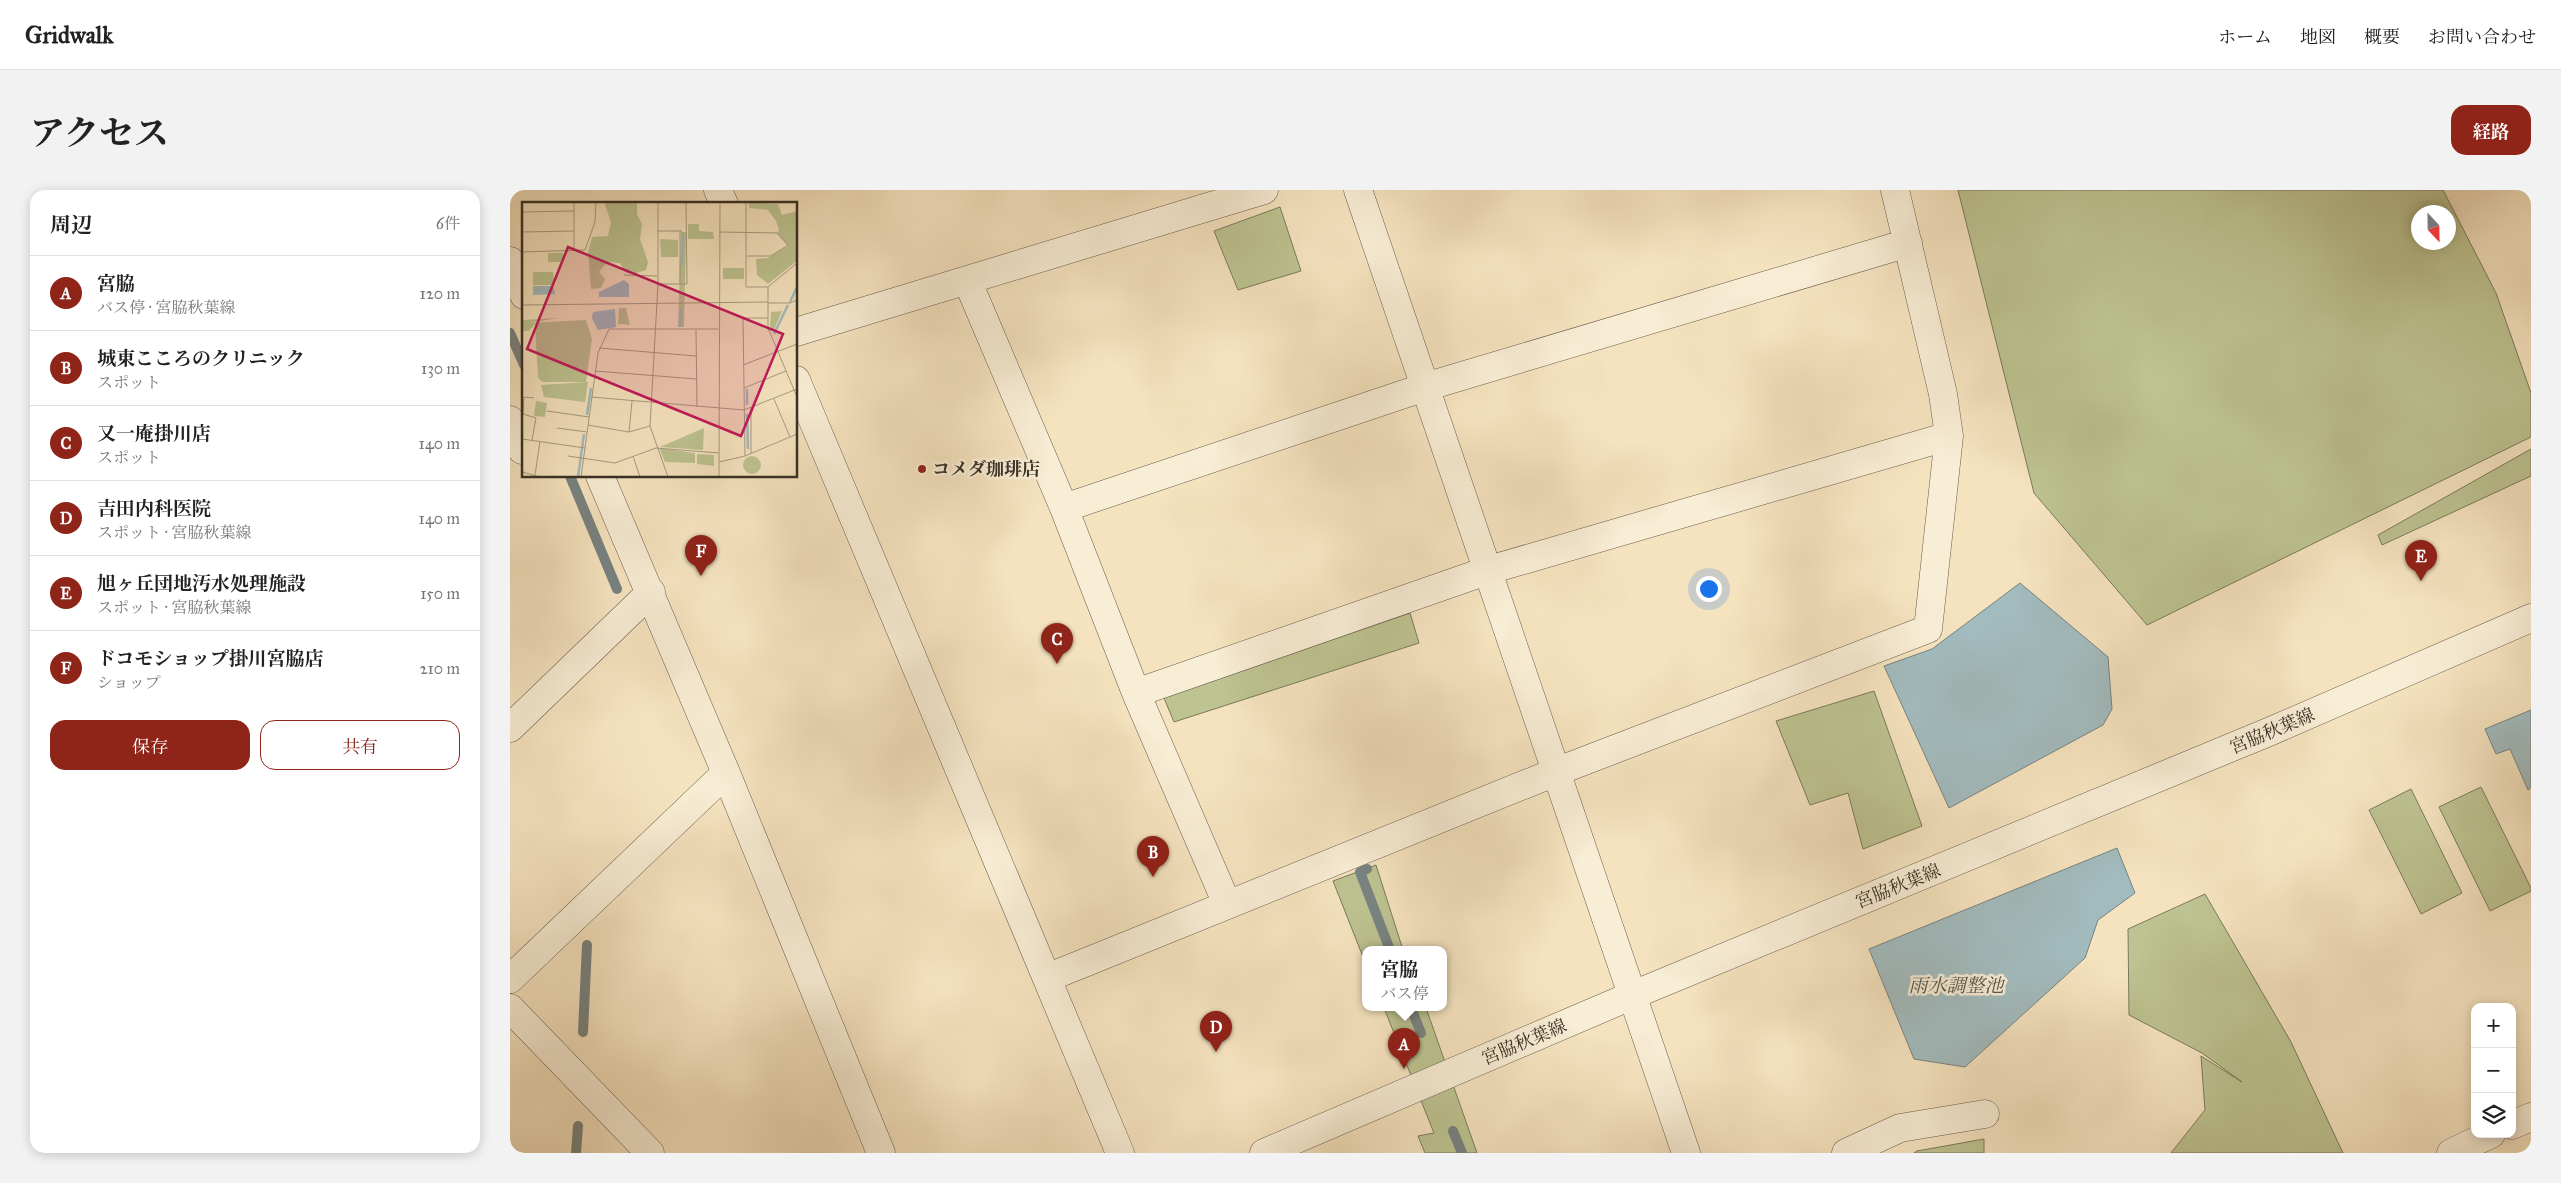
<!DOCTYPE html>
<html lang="ja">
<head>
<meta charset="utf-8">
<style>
	:root { --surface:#fff; --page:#f2f2f2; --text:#222; --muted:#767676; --line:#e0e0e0; --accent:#8f2418 }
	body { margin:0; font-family:"IM FELL Great Primer","Noto Serif JP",serif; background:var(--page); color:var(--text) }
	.controls { position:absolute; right:15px; bottom:15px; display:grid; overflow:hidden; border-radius:10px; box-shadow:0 2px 12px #0003 }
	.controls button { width:45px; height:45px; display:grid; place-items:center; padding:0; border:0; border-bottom:1px solid var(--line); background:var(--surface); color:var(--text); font:25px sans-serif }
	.compass { position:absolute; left:1901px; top:15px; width:45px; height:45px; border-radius:50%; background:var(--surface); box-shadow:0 2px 12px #0003; rotate:158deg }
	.you { position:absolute; left:1198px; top:398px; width:18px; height:18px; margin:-12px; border:4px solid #fff; border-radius:50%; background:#1a73e8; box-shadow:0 0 0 8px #1a73e833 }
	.badge { display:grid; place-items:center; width:32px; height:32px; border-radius:50%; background:var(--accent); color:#fff; font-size:16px; font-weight:700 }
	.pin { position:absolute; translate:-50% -41px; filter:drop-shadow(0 1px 2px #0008) }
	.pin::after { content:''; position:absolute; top:26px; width:18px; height:15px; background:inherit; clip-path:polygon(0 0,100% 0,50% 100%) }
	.popup { position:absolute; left:852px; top:756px; width:85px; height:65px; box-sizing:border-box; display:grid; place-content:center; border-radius:10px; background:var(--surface); filter:drop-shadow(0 1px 4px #0005); font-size:16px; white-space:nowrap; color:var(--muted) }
	.popup b { font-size:19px; color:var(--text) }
	.popup::after { content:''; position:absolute; left:50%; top:100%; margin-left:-10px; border:10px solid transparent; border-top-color:var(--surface) }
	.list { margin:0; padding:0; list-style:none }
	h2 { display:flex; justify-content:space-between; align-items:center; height:65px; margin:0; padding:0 20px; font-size:21px }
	h2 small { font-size:16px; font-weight:400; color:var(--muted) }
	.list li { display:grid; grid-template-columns:32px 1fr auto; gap:15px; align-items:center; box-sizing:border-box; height:75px; padding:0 20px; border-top:1px solid var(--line) }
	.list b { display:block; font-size:19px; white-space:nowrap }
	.list p { margin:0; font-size:16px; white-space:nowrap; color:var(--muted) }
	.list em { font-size:16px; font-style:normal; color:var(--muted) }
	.actions { display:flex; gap:10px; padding:15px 20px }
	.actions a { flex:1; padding:11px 0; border:1px solid var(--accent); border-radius:15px; text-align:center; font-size:18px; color:var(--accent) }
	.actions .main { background:var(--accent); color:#fff }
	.icon { flex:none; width:28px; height:28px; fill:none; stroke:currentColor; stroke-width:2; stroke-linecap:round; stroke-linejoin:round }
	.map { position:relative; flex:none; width:2021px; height:963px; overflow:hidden; border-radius:15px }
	header { display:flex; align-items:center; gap:30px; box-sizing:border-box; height:70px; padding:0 25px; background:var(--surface); border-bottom:1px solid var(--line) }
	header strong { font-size:24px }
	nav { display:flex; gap:28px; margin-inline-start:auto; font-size:18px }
	.intro { display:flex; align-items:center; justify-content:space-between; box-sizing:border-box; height:120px; padding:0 30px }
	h1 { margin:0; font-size:35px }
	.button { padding:12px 22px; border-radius:15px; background:var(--accent); color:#fff; font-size:18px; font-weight:700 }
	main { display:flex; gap:30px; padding:0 30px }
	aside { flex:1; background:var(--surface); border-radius:15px; box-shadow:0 2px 12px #0003 }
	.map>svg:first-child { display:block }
	.green { fill:#bdc391; stroke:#7a7a5c; fill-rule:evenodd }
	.water { fill:#a2bbbe; stroke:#788381 }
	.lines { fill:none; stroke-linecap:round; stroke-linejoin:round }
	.stream { stroke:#788381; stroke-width:10 }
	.minor-casing { stroke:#675d4c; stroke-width:29 }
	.minor { stroke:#f8edd5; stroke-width:28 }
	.poi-dot { fill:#8f2418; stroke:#f8edd5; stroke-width:2 }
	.labels { text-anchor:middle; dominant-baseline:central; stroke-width:5; stroke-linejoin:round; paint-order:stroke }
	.poi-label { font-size:18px; font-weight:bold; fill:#383026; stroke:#f8edd5; text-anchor:start }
	.street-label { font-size:18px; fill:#383026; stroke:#f8edd5 }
	.water-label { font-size:19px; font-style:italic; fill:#52534c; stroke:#f8edd5 }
	.inset-river { fill:none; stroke:#a2bbbe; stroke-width:2.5 }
	.inset-road { fill:none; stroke:#a99b82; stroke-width:1 }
	.view { fill:#c2185b; fill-opacity:0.15; stroke:#c2185b; stroke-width:2.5 }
	.inset-edge { fill:none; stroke:#383026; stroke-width:2.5 }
</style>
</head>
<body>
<header>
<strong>Gridwalk</strong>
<nav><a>ホーム</a><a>地図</a><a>概要</a><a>お問い合わせ</a></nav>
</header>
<div class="intro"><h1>アクセス</h1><a class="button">経路</a></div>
<main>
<aside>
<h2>周辺<small>6件</small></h2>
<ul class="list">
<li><span class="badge">A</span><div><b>宮脇</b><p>バス停 · 宮脇秋葉線</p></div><em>120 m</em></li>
<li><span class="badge">B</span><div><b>城東こころのクリニック</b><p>スポット</p></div><em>130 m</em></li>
<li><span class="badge">C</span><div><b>又一庵掛川店</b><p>スポット</p></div><em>140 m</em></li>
<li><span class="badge">D</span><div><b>吉田内科医院</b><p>スポット · 宮脇秋葉線</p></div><em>140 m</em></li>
<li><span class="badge">E</span><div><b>旭ヶ丘団地汚水処理施設</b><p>スポット · 宮脇秋葉線</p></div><em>150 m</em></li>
<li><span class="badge">F</span><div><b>ドコモショップ掛川宮脇店</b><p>ショップ</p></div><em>210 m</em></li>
</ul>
<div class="actions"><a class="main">保存</a><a>共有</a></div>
</aside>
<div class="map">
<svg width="2021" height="963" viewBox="0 0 2021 963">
	<rect width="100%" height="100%" fill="#f5e3bf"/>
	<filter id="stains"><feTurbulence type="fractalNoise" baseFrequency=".004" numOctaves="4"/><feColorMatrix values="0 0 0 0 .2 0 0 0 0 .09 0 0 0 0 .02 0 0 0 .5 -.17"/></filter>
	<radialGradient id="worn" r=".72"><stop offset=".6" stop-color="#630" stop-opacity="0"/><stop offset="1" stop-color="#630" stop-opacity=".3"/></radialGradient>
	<path class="green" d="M1448,0H1933L1986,103L2021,203V247L1637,435L1524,303ZM1909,22H1939V52H1909Z
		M770,17L791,81L728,100L704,41Z
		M2021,259V286L1872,355L1868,345Z
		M900,423L909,453L664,532L654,508Z
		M1364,501L1412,636L1353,659L1338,603L1300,615L1266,531Z
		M1971,597L2021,698V701L1980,721L1929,617Z
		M1901,599L1952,703L1911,724L1859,620Z
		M866,675L893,760H855V772L823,691Z
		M1695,704L1781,852L1833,963H1661L1695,920L1691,866L1732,892L1692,863L1619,825L1618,739Z
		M874,818H916L967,963H915L908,946L924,943Z
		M1474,949V963H1404L1407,961Z"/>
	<path class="water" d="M1510,393L1598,467L1602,519L1593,535L1439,618L1374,476L1422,459Z
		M2021,520V598L2018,600L2000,559L1986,564L1975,539Z
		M1607,658L1625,703L1588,730L1575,768L1455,877L1404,869L1359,759Z"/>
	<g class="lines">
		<path class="stream" d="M0,143L14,175
			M60,286L107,399
			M857,679L850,682L880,760
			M901,818L911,843
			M73,842L77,755
			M943,941L952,963
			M66,963L68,936"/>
		<g class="minor-casing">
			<path id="minor" d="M208,0L214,14
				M848,0L1176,963
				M0,71L14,105
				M457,90L554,318L626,503L717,714
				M286,142L754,0
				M286,190L610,963
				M0,230L12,260
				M90,286L216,583L371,963
				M554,318L915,197L1398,53
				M626,503L979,380L1439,246
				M0,538L141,402
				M537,788L1048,581L1418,439L1439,246L1433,204L1385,0
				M0,789L216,583
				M0,818L140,963
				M2002,935L2021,927
				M754,963L1123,805L1761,541L2021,428
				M1336,963L1390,938L1475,924
				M1941,963L1981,944"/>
		</g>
		<use href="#minor" class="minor"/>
	</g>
	<circle class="poi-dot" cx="412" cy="279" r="5"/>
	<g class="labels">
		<g class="poi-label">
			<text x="422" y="279">コメダ珈琲店</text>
		</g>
		<g class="street-label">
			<text transform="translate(1762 541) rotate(-23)">宮脇秋葉線</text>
			<text transform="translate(1388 696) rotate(-22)">宮脇秋葉線</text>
			<text transform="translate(1014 852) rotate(-23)">宮脇秋葉線</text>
		</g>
		<g class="water-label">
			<text x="1446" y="795">雨水調整池</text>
		</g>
	</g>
	<g transform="translate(12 12)">
		<rect width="275" height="275" fill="#f5e3bf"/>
		<path d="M82,0H115V12L120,22L118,37L126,60L124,68L111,72L103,70L98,61L85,60L77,70L83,77L79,86L69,87L66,50L70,35L86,34L89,20ZM227,0L256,2L260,13L275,9V59L246,82L235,73L234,57L246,56L266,44L255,31L257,28L254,19L246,8L227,6ZM166,22H177V29L191,30L192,37H166ZM159,30H164L162,125H156ZM138,37L156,38V55H139ZM26,51H41V60H26ZM201,66H222V77H201ZM11,70H31L32,83H11ZM97,106H104L108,123L96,122ZM260,109L252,128L248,125L249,110ZM36,116L8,121L64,118L70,137L64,180H21L16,176L13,122L7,129H0V118ZM66,180L63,200L22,195L19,183ZM14,199L25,201L23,215L12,214ZM182,226L181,248L138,245ZM137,246L173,251V261L143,260ZM175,252L192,253V264L175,262ZM221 263a9 9 0 1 1 18 0a9 9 0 1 1-18 0Z" fill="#bdc391"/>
		<path d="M102,78L107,82V95H77V90ZM11,84H31L33,92L11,93ZM93,107L94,125L76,128L70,116L71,110Z" fill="#a2bbbe"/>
		<path class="inset-river" d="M160,64L161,33M268,100L275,85M158,125L159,106M252,132L266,103M225,187V203M225,212L226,247M65,213L69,186M56,275L62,232"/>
		<path class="inset-road" d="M136,0V82L128,224L146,275M224,0V85H246L275,61M0,10L52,9M135,29H160M0,30L52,29M197,30L255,31L266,43L249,54H225M52,49V0M0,50L63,48L73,20L74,0M102,73L135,74M136,82H165L164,0M158,82V29M246,85V126L275,195M246,101H268L275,98M0,103L246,100M174,128L175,205M77,146L174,154M221,163L275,142M73,169L174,177M222,186L264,169M69,195L222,208L275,187M252,197L268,235M229,206V251M25,209L67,215M66,223L107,230L128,224M35,226L65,230M107,230L110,199M0,237L63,246M10,238L14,216L1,212L2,195L12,196M46,254L93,261L134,246L197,251M111,254L118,275M223,254L221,116H246M197,260L223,254L275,232M0,270L18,275M13,273L18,239M59,275L76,151L87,127H196M197,275L198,0"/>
		<path class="view" d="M46,45L261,132L219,234L5,147Z"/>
		<rect width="275" height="275" class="inset-edge"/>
	</g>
	<rect width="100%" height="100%" filter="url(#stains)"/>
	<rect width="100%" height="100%" fill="url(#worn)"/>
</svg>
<div class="controls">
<button>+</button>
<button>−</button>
<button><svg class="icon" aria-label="layers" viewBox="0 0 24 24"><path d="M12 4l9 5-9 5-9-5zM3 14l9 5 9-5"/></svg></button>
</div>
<svg class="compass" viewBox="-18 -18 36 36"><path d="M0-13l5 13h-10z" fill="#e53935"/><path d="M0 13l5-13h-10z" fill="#767676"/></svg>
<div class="you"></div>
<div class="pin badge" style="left:894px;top:879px">A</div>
<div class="popup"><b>宮脇</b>バス停</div>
<div class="pin badge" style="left:643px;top:687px">B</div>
<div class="pin badge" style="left:547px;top:474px">C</div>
<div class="pin badge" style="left:706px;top:862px">D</div>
<div class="pin badge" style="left:1911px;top:391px">E</div>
<div class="pin badge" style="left:191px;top:386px">F</div>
</div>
</main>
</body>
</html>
